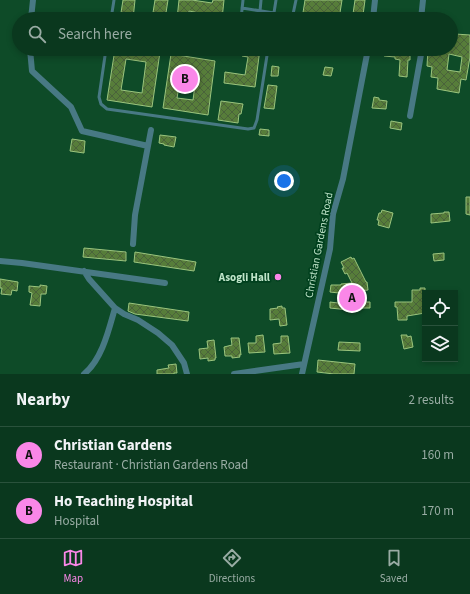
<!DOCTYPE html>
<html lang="en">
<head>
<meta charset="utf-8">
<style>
	:root { --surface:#0a381e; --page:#18432b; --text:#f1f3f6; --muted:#99aca4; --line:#2a523c; --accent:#fa87e8 }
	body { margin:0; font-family:"Source Sans 3",sans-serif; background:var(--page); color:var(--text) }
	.controls { position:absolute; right:12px; bottom:12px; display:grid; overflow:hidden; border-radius:0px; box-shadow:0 2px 6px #0003 }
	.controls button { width:36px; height:36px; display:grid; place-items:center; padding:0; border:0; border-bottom:1px solid var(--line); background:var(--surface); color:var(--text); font:20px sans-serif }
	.you { position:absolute; left:284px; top:181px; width:14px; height:14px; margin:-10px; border:3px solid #fff; border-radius:50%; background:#1a73e8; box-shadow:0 0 0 6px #1a73e833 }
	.badge { display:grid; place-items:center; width:26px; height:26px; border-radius:50%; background:var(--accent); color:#111; font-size:13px; font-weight:700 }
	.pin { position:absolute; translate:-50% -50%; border:2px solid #fff; box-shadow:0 1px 4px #0006 }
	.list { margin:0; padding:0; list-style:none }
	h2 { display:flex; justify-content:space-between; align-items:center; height:52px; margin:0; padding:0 16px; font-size:17px }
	h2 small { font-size:13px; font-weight:400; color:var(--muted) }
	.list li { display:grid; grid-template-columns:26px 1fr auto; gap:12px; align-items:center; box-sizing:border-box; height:56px; padding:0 16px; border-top:1px solid var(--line) }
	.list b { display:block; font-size:15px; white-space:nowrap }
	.list p { margin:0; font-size:13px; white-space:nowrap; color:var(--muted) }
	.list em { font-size:13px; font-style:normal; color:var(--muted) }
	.icon { flex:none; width:22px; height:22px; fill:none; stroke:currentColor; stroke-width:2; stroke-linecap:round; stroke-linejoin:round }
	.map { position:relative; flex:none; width:470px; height:374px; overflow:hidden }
	.search { position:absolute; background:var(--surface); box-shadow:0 2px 6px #0003; left:12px; right:12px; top:12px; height:44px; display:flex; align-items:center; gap:10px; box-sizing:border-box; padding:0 14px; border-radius:22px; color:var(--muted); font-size:15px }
	.sheet { height:164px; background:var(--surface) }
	nav { display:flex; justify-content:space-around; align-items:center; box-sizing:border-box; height:56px; border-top:1px solid var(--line); background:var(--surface); font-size:11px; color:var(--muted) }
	nav a { display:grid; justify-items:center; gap:2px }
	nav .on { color:var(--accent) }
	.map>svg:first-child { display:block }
	.building { fill:url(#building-cross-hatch); stroke:#9bc57e; fill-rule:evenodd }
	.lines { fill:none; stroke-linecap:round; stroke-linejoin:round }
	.lane { stroke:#487984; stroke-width:3 }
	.street { stroke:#487984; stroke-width:6 }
	.poi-dot { fill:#fa87e8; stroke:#00401e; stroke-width:1.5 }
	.labels { text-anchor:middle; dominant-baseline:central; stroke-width:3.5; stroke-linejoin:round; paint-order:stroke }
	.street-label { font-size:11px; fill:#bfe4c9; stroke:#00401e }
	.poi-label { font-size:11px; font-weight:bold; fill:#bfe4c9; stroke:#00401e; text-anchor:end }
</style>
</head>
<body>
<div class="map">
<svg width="470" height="374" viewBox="0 0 470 374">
	<defs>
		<pattern id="building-cross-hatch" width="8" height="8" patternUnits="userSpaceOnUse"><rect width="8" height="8" fill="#577d3a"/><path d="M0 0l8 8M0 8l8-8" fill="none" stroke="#4a633b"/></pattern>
	</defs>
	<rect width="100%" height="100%" fill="#0e4b28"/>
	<path class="building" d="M123,0H135L133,19H120Z
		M155,0H168L165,19H152Z
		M179,0H192L212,3L213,0H224L222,19H209L210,15L189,11L188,19H177Z
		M305,0H342L339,19H331L332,16L310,13L309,19H302Z
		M355,0H365L363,15L353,14Z
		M455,34L470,35V57L466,80L461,79L459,93L437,89L438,78L431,77L432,67L427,66L428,49H451V47H453ZM449,54L462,57L460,72L447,70Z
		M115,49H137L160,52L152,107L107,100ZM126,59L146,62L142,93L121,90Z
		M243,49H260L255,87L224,83L225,72L245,75L248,57L242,56Z
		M384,50L410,52V60H408L407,77L399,76L400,60L395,59V57L384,56Z
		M171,54L215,61L208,115L163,108ZM182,68L197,70L193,100L177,98Z
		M272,66L279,67L278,76H271Z
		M325,67L333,68L331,76L323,75Z
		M268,85L277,86L274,109L264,108Z
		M374,97L379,98V100L387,101L386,109L372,108Z
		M221,101L243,104L241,114H239L238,123L218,120Z
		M391,121L402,123L401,130L390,128Z
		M260,129L269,130V136L259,135Z
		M160,135L176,137L174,147L164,145V144L159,143Z
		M72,139L85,141L84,153L70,151Z
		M466,197H470V215L466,214Z
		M382,210L393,213L389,228L378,225L379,220H377L379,213H381Z
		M444,212H449L450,221L431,223V214L444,213Z
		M84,248L126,252V261L83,257Z
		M135,252L196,262L194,271L134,262Z
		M444,253V260L434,261L433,254Z
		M351,257L352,259L354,258L366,282H367L368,290L348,292L347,305H358V311L330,308V302L338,303L339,293L330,292L331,285H341V284L352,283L347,273L345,274L342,268H344L341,262Z
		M0,279L18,282L17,291L12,290L11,295L1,294L2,288H0Z
		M40,285L47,286L46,294H41L40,306L30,305L32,293L29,292V286L40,287Z
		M420,288H425V313L407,316V320H398L397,307H395V302H412V290H420Z
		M359,302H370V308H359Z
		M129,303L189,312L188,321L135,314L128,311Z
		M282,306V308H285L287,325L280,326L279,319L270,320V309L278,308L277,307Z
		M263,335L265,352L249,353L248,343H256V336Z
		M401,335H407V337L411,336L413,347L404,349Z
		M281,336H288L290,353L274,354L273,344L281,343Z
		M231,338H239L241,355H239L240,357L232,358V356H225L224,347L232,345Z
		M214,340L216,358H215V360L208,361V358L200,359L199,349L208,348L207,341Z
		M339,342L360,343V351L338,350Z
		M318,360L355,364L354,374H334L317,372Z
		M176,364L177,373H174V374H157V370L169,368L168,365Z"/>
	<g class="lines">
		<path class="lane" d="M242,8L274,13
			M260,11L261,0
			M111,19L114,0
			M241,19L243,0
			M273,19L276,0
			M292,19L296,0
			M106,49L99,97L101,104L107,109L248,129L254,128L257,120L268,49
			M309,49L338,54"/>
		<path class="street" d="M31,19L33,0
			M373,19L375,0
			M421,19L423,0
			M30,49L32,71L71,107L82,131L148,146
			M410,116L422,49
			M133,244L135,215L151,130
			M0,261L22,263L165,283
			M84,271L89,279L115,308L124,314L138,320L158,333L172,345L184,363L187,374
			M84,374C102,360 109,329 115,308
			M234,374L304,364
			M302,374L330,249L333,214L343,179L368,49"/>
	</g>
	<circle class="poi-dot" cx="278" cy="277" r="4"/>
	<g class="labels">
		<g class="street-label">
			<text transform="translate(319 245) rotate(-79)">Christian Gardens Road</text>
		</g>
		<g class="poi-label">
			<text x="270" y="277">Asogli Hall</text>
		</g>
	</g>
</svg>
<div class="controls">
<button><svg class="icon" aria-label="locate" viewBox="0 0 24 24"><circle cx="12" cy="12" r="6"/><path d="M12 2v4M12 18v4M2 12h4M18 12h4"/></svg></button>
<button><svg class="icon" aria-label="layers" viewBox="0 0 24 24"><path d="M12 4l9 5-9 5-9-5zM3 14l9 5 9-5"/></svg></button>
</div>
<div class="you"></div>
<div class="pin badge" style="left:352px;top:298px">A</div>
<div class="pin badge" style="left:185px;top:79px">B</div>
<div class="search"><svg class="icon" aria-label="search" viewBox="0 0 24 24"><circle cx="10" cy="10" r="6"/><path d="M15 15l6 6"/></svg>Search here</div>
</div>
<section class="sheet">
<h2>Nearby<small>2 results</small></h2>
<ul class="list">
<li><span class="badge">A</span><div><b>Christian Gardens</b><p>Restaurant · Christian Gardens Road</p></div><em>160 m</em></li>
<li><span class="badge">B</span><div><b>Ho Teaching Hospital</b><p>Hospital</p></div><em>170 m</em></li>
</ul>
</section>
<nav>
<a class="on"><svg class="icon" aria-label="map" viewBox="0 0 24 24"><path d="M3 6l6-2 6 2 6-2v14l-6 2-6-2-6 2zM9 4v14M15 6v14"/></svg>Map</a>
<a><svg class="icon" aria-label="directions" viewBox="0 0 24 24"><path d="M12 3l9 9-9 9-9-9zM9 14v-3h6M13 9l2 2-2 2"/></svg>Directions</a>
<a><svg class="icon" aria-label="saved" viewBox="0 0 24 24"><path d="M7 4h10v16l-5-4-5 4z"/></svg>Saved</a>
</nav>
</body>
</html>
